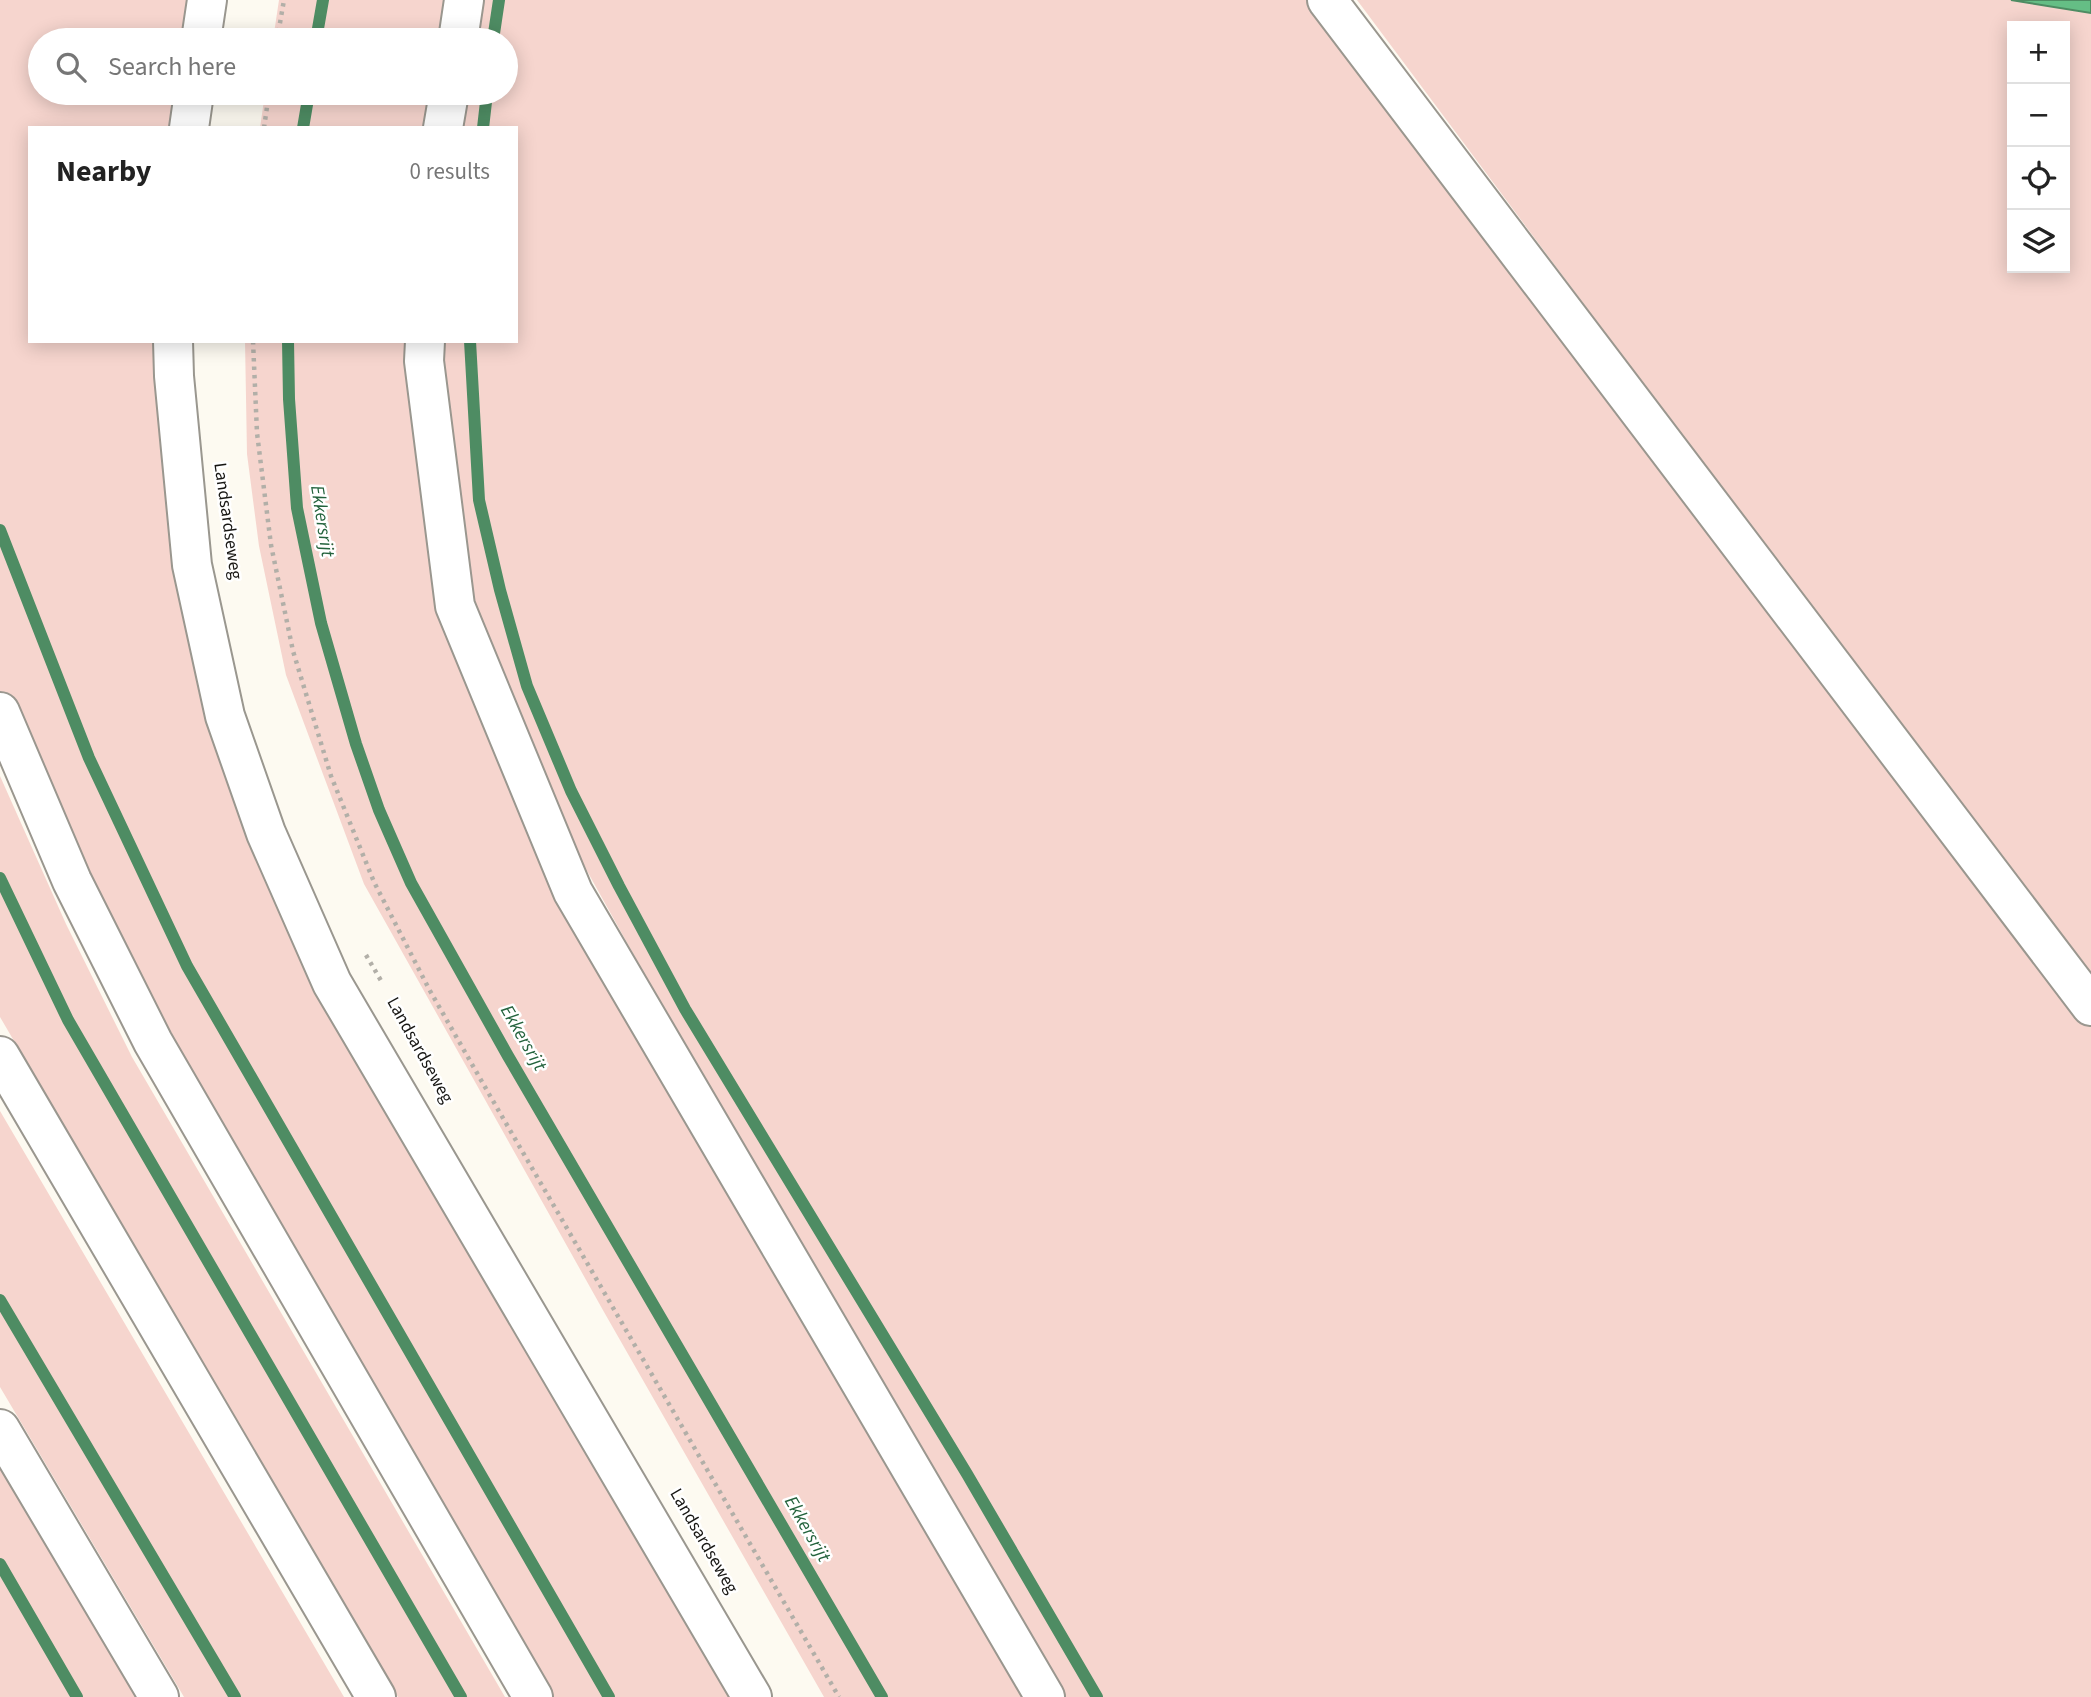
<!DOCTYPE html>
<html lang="en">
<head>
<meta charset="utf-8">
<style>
	:root { --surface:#fff; --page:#f6f6f6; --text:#222; --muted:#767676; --line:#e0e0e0 }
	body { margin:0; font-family:"Source Sans 3",sans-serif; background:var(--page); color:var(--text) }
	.controls { position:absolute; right:21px; top:21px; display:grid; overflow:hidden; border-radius:0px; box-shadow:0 4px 18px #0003 }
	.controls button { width:63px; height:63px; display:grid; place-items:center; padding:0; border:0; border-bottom:2px solid var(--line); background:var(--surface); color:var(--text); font:35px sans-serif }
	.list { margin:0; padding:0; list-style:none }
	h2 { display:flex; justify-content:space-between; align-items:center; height:91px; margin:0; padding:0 28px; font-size:30px }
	h2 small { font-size:23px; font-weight:400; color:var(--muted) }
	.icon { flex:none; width:38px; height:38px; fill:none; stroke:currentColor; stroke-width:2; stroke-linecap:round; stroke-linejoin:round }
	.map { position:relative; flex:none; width:2091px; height:1697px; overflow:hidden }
	.search { position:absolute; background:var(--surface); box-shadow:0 4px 18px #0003; left:28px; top:28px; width:490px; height:77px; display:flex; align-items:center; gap:18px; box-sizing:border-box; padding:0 24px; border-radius:38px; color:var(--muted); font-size:26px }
	.panel { position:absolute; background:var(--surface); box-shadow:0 4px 18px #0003; left:28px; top:126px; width:490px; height:217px; border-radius:0px }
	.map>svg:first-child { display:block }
	.green { fill:#f6d5ce; fill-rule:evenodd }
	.water { fill:#65be85; stroke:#4e8c63; stroke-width:2 }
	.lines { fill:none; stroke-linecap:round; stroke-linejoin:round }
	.stream { stroke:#4e8c63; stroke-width:12 }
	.minor-casing { stroke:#9a978f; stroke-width:42 }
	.path { stroke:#b2afa8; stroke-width:4.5; stroke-dasharray:3.5 5; stroke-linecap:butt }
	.minor { stroke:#fff; stroke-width:38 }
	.labels { text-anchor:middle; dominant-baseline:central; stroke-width:5; stroke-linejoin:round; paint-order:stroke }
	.street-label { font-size:18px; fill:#171613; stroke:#fff }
	.water-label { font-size:19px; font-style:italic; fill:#24633d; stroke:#fff }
</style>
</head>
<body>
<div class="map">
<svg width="2091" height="1697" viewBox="0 0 2091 1697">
	<rect width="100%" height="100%" fill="#fdfaf1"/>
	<path class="green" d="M0,0H191L184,40H40V93H176L170,128H30V341H156C156,457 176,562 198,676L611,1495L729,1697H533L206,1136L0,712Z
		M279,0H450L443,40H273Z
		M472,0H1323L2091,1012V1697H1053L937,1500L522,754L457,560L442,341H516V128H456L460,93H506V40H467Z
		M1357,0H2011L2091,13V977L1894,720ZM2012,26H2065V268H2012Z
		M265,93H435L430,128H260Z
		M245,341H414L422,504L455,634L495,754L573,911L1031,1697H824L604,1312L364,884L286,675L259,546L247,454Z
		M0,776L66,924L132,1057L505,1697H398L0,1017Z
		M0,1111L344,1697H184L0,1387Z
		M0,1429L159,1697H0Z"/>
	<path class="water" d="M2011,0H2091V13Z"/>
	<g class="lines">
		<path class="stream" d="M316,40L323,0
			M493,40L499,0
			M303,128L309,93
			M483,128L487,93
			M288,341L289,399L297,508L321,623L356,744L379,810L411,883L508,1056L882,1697
			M470,341L479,500L500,590L527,686L571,791L619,886L685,1009L967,1474L1097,1697
			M0,530L89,758L187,966L609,1697
			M0,878L68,1020L461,1697
			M0,1300L235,1697
			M0,1564L77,1697"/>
		<g class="minor-casing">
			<path id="minor" d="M1327,0L2091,1006
				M201,40L207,0
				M458,40L464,0
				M189,128L194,93
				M443,128L449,93
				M173,341L174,376L192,565L225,716L266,833L332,983L752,1697
				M425,341L424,361L455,606L573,892L1045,1697
				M0,712L72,881L153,1042L533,1697
				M0,1056L376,1697
				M0,1429L159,1697"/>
		</g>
		<path class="path" d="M277,40L284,0
			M264,128L269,93
			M253,341L257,433L271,545L293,651L331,776L374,882L429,989L489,1094L839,1697
			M366,955L383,984"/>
		<use href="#minor" class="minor"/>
	</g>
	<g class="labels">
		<g class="street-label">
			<text transform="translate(228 521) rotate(82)">Landsardseweg</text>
			<text transform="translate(420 1050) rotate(61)">Landsardseweg</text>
			<text transform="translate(704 1541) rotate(60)">Landsardseweg</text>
		</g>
		<g class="water-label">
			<text transform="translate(322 521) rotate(81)">Ekkersrijt</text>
			<text transform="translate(523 1038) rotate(60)">Ekkersrijt</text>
			<text transform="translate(807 1529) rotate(60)">Ekkersrijt</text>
		</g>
	</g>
</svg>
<div class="controls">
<button>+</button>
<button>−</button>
<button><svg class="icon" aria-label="locate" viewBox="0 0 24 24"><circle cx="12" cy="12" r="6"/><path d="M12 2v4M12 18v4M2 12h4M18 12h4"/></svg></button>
<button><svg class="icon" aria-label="layers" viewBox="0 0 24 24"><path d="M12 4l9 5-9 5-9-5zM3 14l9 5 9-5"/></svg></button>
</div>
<div class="search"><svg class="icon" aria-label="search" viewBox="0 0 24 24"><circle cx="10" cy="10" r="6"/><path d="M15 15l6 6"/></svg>Search here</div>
<section class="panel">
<h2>Nearby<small>0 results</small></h2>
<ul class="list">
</ul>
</section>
</div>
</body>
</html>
